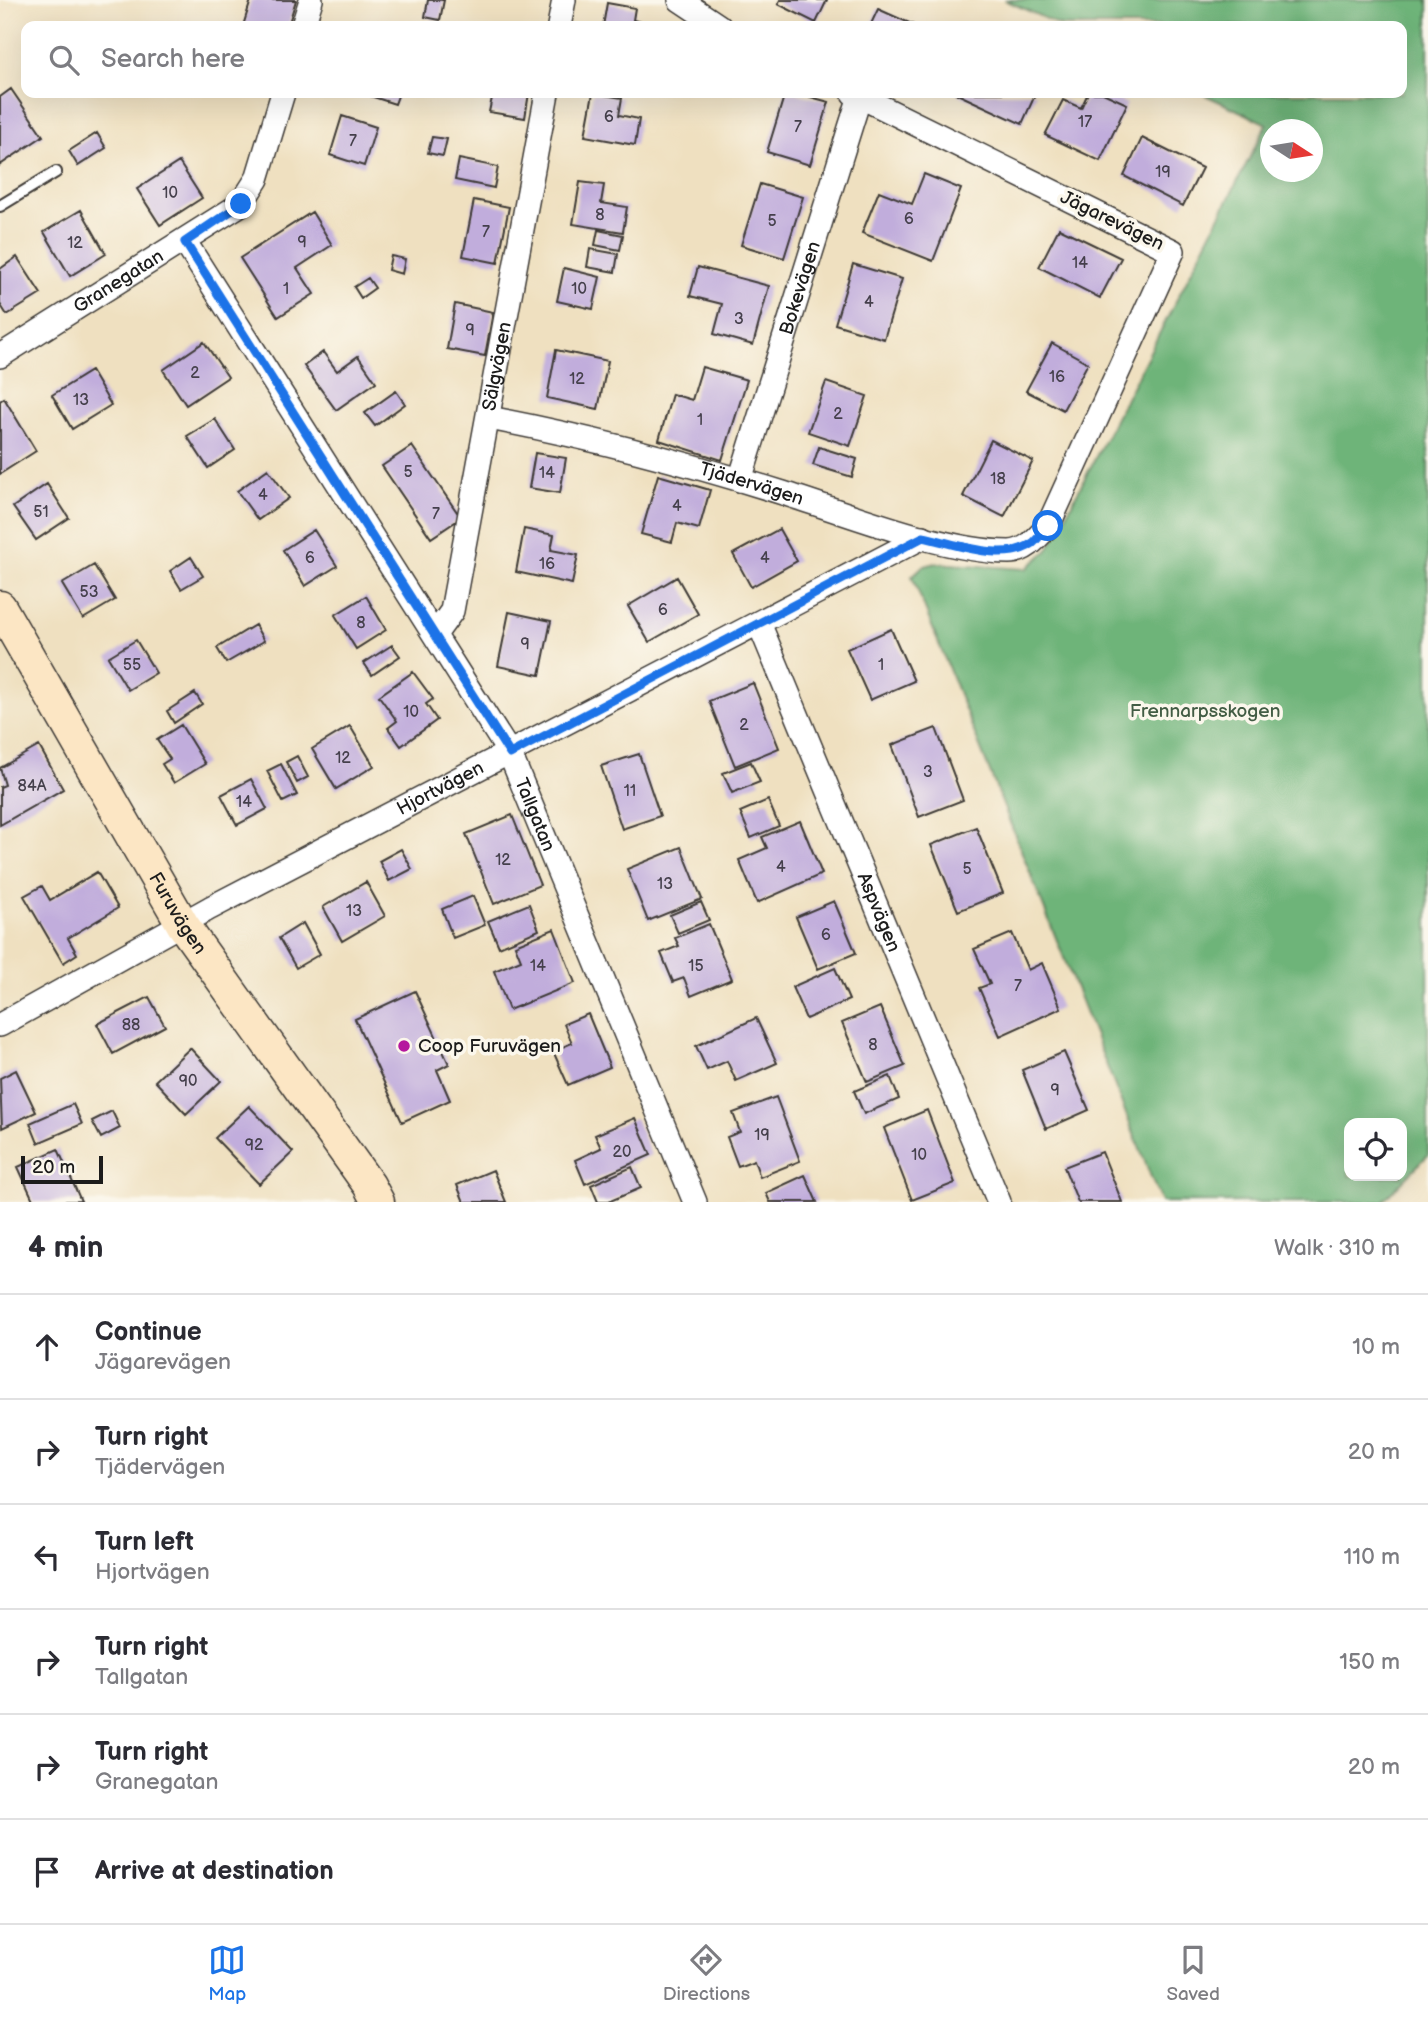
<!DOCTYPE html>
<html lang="en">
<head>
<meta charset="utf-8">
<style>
	:root { --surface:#fff; --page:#f2f2f3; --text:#2b2b33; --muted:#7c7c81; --line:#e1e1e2; --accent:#1a73e8 }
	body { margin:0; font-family:"Balsamiq Sans",sans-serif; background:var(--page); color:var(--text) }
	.controls { position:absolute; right:21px; bottom:21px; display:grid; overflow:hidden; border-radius:14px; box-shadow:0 7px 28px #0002 }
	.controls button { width:63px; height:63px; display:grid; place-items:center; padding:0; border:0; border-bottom:2px solid var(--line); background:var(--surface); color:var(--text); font:35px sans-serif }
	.compass { position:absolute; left:1260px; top:119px; width:63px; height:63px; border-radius:50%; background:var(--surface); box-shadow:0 7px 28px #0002; rotate:102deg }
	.scale { position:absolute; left:21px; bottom:18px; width:82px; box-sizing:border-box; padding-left:7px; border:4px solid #1c1c1c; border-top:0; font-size:19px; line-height:24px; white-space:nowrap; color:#1c1c1c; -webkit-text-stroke:5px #fbf7ec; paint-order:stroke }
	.stop { position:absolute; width:21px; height:21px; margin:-16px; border:5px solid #1a73e8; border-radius:50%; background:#fff }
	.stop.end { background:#1a73e8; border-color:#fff; box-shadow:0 2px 7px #0008 }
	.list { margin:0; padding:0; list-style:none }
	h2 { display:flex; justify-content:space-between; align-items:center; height:91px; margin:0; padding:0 28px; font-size:30px }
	h2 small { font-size:23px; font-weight:400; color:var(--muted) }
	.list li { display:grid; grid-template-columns:46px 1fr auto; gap:21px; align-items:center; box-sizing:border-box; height:105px; padding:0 28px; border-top:2px solid var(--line) }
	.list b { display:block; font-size:26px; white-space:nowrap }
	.list p { margin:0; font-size:23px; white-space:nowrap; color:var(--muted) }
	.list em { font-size:23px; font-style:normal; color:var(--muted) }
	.icon { flex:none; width:38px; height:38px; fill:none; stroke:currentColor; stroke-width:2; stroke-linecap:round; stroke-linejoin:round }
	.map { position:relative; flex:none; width:1428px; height:1202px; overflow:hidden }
	.search { position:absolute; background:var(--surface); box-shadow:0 7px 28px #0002; left:21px; right:21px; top:21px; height:77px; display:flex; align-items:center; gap:18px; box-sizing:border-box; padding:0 24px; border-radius:14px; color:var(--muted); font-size:26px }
	.sheet { height:721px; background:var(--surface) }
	nav { display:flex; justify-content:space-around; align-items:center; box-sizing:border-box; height:98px; border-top:2px solid var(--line); background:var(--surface); font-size:19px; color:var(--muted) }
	nav a { display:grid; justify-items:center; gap:4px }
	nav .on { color:var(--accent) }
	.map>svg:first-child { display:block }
	.forest { fill:#6eb479; stroke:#45684a; stroke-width:2; fill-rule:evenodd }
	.building { fill:#c1addc }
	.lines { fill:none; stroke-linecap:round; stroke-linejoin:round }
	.lane-casing { stroke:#3c3935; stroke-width:14 }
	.street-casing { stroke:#3c3935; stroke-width:26 }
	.secondary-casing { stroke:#3c3935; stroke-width:35 }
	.lane { stroke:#fff; stroke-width:10 }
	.street { stroke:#fff; stroke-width:23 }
	.secondary { stroke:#fce6c4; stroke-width:32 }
	.route { stroke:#1a73e8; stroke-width:9 }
	.poi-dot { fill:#b5179e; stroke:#fbf7ec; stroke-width:2.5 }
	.labels { text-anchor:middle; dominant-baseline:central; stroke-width:7; stroke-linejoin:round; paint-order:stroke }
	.number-label { font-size:16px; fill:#45404c }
	.street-label { font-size:19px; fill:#1c1c1c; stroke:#fbf7ec }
	.park-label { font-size:19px; fill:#425c44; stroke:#fbf7ec }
	.poi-label { font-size:19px; fill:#1c1c1c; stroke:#fbf7ec; text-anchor:start }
</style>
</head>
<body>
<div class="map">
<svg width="1428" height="1202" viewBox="0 0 1428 1202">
	<rect width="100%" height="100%" fill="#fbf7ec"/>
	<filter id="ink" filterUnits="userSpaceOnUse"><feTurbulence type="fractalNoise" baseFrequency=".0143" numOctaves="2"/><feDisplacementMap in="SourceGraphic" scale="14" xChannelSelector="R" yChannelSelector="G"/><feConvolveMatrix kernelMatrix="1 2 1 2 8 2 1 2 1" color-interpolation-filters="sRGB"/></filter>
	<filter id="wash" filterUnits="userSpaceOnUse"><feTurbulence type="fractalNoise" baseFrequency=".00686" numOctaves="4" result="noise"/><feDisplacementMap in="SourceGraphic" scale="28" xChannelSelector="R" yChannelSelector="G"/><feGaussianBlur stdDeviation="1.57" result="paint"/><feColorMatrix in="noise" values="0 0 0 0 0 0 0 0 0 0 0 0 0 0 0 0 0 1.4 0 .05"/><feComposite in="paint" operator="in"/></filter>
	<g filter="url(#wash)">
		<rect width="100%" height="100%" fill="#efe0c0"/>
		<path class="forest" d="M1005,0H1428V1155L1382,1202H1161L912,576L922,567L935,563L1026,569L1048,550L1267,124L1201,93H1402V26H1061ZM1270,130H1312V172H1270ZM1349,1123H1402V1176H1349Z"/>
		<g id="blocks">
			<path class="building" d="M251,0H296L288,26H243Z
				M428,0H444L440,20L425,17Z
				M780,0H827L816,23L778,4Z
				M607,3L635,8L633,20L659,26H603Z
				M878,9L916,26H870Z
				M11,89L43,136L0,165V97Z
				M361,93H399L395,104Z
				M493,93H529L525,118L489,112Z
				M593,93L622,98L619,115L639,119L635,145L585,136Z
				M785,93H796L829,102L810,165L767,152Z
				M955,93H1036L1022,124Z
				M1088,93H1103L1127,104L1100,161L1045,135L1063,100L1081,108Z
				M342,116L376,127L364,166L330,155Z
				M97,133L106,148L78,166L69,151Z
				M432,137L447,139L443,156L428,153Z
				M1142,138L1202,168L1183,206L1124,176Z
				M459,159L498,167L494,188L455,180Z
				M179,162L202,198L160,225L137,189Z
				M924,174L961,189L933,261L862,233L879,191L912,204Z
				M580,182L604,185L601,203L627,207L623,232L573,224Z
				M760,184L803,197L784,258L741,245Z
				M474,200L509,207L498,263L463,256Z
				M81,210L106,254L70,276L44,232Z
				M312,212L332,245L297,268L314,294L278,317L240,258Z
				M1059,228L1121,258L1100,298L1039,267Z
				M598,230L623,235L620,250L595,245Z
				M590,249L618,254L615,272L587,267Z
				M391,256L405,259L402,274L388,270Z
				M17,257L41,294L7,315L0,304V269Z
				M853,264L902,279L884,339L835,324Z
				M698,267L769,286L753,345L714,334L722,304L690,296Z
				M564,268L600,277L593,309L557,301Z
				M368,278L375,288L361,298L354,287Z
				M455,304L493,312L485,356L447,349Z
				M204,342L228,377L186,405L163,370Z
				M1052,343L1088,363L1063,410L1026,391Z
				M556,350L608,361L598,409L547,398Z
				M323,352L337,371L358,356L376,382L336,410L304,366Z
				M702,367L747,380L722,460L659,440L672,394L692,400Z
				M91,371L111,405L72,429L52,395Z
				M826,382L867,396L850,446L808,432Z
				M396,391L405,404L375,426L365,413Z
				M4,398L36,451L0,474V401Z
				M215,419L235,450L208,468L187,436Z
				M991,440L1033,461L1004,517L963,496Z
				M412,446L461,518L431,538L382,466Z
				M819,447L857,459L852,477L813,465Z
				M535,453L566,458L560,493L529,488Z
				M268,469L289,498L258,520L237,491Z
				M658,475L710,490L699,529L677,523L672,542L641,534Z
				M47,484L69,518L36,540L13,507Z
				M524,529L554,535L551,550L578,555L572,584L516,572Z
				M779,529L797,561L751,587L733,554Z
				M314,530L337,566L305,586L283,550Z
				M191,557L203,576L181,589L170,571Z
				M94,565L115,600L83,619L62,584Z
				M677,577L698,614L649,642L628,606Z
				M366,596L386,630L356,649L335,615Z
				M509,612L551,621L540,675L498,666Z
				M255,625L264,641L226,663L217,648Z
				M891,629L914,681L870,700L847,649Z
				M136,640L156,673L128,690L108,657Z
				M392,645L400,656L372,675L364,663Z
				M413,672L433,699L426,704L437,720L401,746L388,728L397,721L379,696Z
				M753,683L779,748L735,766L709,701Z
				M195,693L202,704L174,723L167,711Z
				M181,725L205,764L174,783L162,764L170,759L157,740Z
				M350,726L374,766L336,789L312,749Z
				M936,728L963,800L919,817L892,745Z
				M39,746L63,789L0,825V787L5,785L0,768Z
				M639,754L660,816L622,829L601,766Z
				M297,756L308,777L297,783L286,762Z
				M751,762L760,782L732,793L723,773Z
				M281,764L297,795L283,802L267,771Z
				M251,779L267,809L237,825L221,795Z
				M768,800L779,826L751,838L740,812Z
				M512,815L540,885L494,904L466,834Z
				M800,821L822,874L757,903L739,860L767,848L762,837Z
				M976,827L1003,893L958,911L931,845Z
				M681,847L702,899L648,921L627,869Z
				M401,849L412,869L389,881L379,861Z
				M97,872L118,908L68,938L77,954L63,963L24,896L42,886L50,900Z
				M366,882L385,916L342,941L323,907Z
				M473,896L485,925L453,938L442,909Z
				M834,901L856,953L818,969L796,917Z
				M701,902L709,920L678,933L670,915Z
				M529,904L539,930L499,947L488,921Z
				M303,923L320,954L296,968L279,938Z
				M709,924L732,979L691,996L684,978L673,982L661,953L679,946L675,938Z
				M554,929L575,983L509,1010L494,971L521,960L515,945Z
				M1012,933L1028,970L1042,963L1061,1008L1000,1036L979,988L990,984L974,949Z
				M835,968L849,1000L806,1019L792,987Z
				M415,991L449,1064L437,1070L450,1100L402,1122L355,1019Z
				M149,997L165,1026L113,1054L97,1024Z
				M880,1007L905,1066L867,1082L842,1023Z
				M588,1014L610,1067L568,1085L553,1051L572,1043L564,1024Z
				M756,1018L777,1063L736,1081L727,1061L707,1070L696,1046Z
				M190,1048L221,1081L186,1114L155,1081Z
				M1064,1052L1089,1110L1046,1129L1022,1070Z
				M16,1070L36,1112L2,1128L0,1078Z
				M890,1076L899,1099L864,1114L854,1091Z
				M776,1097L800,1161L760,1177L754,1160L738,1166L727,1137L740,1132L733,1113Z
				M73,1104L82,1124L38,1143L30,1123Z
				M249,1106L293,1152L259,1184L215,1138Z
				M927,1110L955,1183L912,1200L884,1128Z
				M112,1111L120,1128L101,1138L92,1121Z
				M635,1118L651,1155L585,1184L575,1160L601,1148L595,1135Z
				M58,1149L81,1201L34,1202L18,1167Z
				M1102,1152L1122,1202H1078L1064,1167Z
				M632,1167L641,1188L608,1202H598L591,1185Z
				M493,1170L506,1202H464L457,1185Z
				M805,1175L817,1202H770L766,1193Z"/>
		</g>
	</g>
	<g filter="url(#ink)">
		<use href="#blocks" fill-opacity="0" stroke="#3c3935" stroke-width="2"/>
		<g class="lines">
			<g class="lane-casing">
				<path id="lane" d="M0,206L56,172"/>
			</g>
			<g class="street-casing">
				<g id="street">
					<path d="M680,0L719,26"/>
					<path d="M303,26L311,0"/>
					<path d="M559,26L564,0"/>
					<path id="s1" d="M185,242L510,754L695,1202"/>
					<path id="s2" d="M0,356L241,204L257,179L283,93"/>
					<path id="s3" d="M489,418C589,437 687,463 783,493C847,513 944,552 1009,552C1026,552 1038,537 1048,526L1173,251L853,93"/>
					<path id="s4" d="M740,480L860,96"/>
					<path id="s5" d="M759,623L999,1202"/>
					<path id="s6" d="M436,633L452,611L547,93"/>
					<path id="s7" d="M0,1025L210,908L923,537"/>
				</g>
			</g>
			<g class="secondary-casing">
				<g id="secondary">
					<path id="s8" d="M0,607L183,925L369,1185L378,1202"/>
				</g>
			</g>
			<use href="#lane" class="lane"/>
			<use href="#street" class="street"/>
			<use href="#secondary" class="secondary"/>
		</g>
	</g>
	<g class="lines" filter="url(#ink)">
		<path class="route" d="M241,204L185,242L510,754L923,537C954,543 1004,564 1033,543C1038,539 1043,531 1048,526"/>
	</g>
	<circle class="poi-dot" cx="404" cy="1046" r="7"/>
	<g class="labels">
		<g class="number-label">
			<text x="609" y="117">6</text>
			<text x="1085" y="122">17</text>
			<text x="798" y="127">7</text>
			<text x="353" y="141">7</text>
			<text x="1163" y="172">19</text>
			<text x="170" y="193">10</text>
			<text x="600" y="215">8</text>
			<text x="909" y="219">6</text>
			<text x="772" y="221">5</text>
			<text x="486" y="232">7</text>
			<text x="302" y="242">9</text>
			<text x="75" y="243">12</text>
			<text x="1080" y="263">14</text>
			<text x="286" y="289">1</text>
			<text x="579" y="289">10</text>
			<text x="869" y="302">4</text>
			<text x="739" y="319">3</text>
			<text x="470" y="330">9</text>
			<text x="195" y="373">2</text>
			<text x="1057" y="377">16</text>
			<text x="577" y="379">12</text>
			<text x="81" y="400">13</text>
			<text x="838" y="414">2</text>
			<text x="700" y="420">1</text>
			<text x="408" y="472">5</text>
			<text x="547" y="473">14</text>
			<text x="998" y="479">18</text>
			<text x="263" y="495">4</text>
			<text x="677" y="506">4</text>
			<text x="41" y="512">51</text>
			<text x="436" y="514">7</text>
			<text x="310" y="558">6</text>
			<text x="765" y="558">4</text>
			<text x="547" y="564">16</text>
			<text x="89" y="592">53</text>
			<text x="663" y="610">6</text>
			<text x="361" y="623">8</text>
			<text x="525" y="644">9</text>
			<text x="132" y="665">55</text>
			<text x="881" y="665">1</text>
			<text x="411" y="712">10</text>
			<text x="744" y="725">2</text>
			<text x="343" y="758">12</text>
			<text x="928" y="772">3</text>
			<text x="32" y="786">84A</text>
			<text x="630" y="791">11</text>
			<text x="244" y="802">14</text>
			<text x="503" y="860">12</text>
			<text x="781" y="867">4</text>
			<text x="967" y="869">5</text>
			<text x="665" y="884">13</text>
			<text x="354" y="911">13</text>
			<text x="826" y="935">6</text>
			<text x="538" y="966">14</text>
			<text x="696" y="966">15</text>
			<text x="1018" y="986">7</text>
			<text x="131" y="1025">88</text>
			<text x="873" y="1045">8</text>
			<text x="188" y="1081">90</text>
			<text x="1055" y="1090">9</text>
			<text x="762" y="1135">19</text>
			<text x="254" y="1145">92</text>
			<text x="622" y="1152">20</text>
			<text x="919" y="1155">10</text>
		</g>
		<g class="street-label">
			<text transform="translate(1112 221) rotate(26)">Jägarevägen</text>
			<text stroke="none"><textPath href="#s2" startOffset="140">Granegatan</textPath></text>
			<text stroke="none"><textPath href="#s4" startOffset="201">Bokevägen</textPath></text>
			<text stroke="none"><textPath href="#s6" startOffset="276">Sälgvägen</textPath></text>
			<text stroke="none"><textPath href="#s3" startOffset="271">Tjädervägen</textPath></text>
			<text stroke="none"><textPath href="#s7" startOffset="500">Hjortvägen</textPath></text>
			<text stroke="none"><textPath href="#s1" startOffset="672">Tallgatan</textPath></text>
			<text stroke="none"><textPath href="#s8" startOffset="354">Furuvägen</textPath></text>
			<text stroke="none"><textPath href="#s5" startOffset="313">Aspvägen</textPath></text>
		</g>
		<g class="park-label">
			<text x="1205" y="711">Frennarpsskogen</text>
		</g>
		<g class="poi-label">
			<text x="418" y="1046">Coop Furuvägen</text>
		</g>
	</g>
</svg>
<div class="controls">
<button><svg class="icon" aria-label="locate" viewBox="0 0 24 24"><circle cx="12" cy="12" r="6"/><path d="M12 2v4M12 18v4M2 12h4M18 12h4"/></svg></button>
</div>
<svg class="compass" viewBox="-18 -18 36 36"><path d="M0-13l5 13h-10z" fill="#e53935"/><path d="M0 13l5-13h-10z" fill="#7c7c81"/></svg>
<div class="scale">20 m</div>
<div class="stop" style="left:1048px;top:526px"></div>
<div class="stop end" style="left:241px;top:204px"></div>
<div class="search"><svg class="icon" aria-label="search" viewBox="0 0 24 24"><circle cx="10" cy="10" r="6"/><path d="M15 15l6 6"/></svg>Search here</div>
</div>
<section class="sheet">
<h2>4 min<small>Walk · 310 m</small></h2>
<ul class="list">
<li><svg class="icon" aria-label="ahead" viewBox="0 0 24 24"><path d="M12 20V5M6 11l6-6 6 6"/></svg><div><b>Continue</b><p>Jägarevägen</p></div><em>10 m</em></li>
<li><svg class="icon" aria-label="right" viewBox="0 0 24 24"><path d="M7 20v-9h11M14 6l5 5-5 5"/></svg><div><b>Turn right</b><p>Tjädervägen</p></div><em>20 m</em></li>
<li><svg class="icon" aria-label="left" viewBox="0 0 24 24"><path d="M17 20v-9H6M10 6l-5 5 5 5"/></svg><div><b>Turn left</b><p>Hjortvägen</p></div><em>110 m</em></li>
<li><svg class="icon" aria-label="right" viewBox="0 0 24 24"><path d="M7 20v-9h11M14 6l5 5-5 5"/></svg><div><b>Turn right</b><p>Tallgatan</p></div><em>150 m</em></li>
<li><svg class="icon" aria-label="right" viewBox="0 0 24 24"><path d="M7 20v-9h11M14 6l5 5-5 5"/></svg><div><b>Turn right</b><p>Granegatan</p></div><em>20 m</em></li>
<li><svg class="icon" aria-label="arrive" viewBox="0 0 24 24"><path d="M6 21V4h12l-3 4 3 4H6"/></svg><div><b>Arrive at destination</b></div></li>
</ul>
</section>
<nav>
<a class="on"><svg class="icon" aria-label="map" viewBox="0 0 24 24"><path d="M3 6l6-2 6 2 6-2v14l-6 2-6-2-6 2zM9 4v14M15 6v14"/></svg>Map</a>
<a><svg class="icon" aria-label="directions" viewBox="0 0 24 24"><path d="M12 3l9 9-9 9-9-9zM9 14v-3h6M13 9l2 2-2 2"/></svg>Directions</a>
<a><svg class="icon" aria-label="saved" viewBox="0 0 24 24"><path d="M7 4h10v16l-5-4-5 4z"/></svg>Saved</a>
</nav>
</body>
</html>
